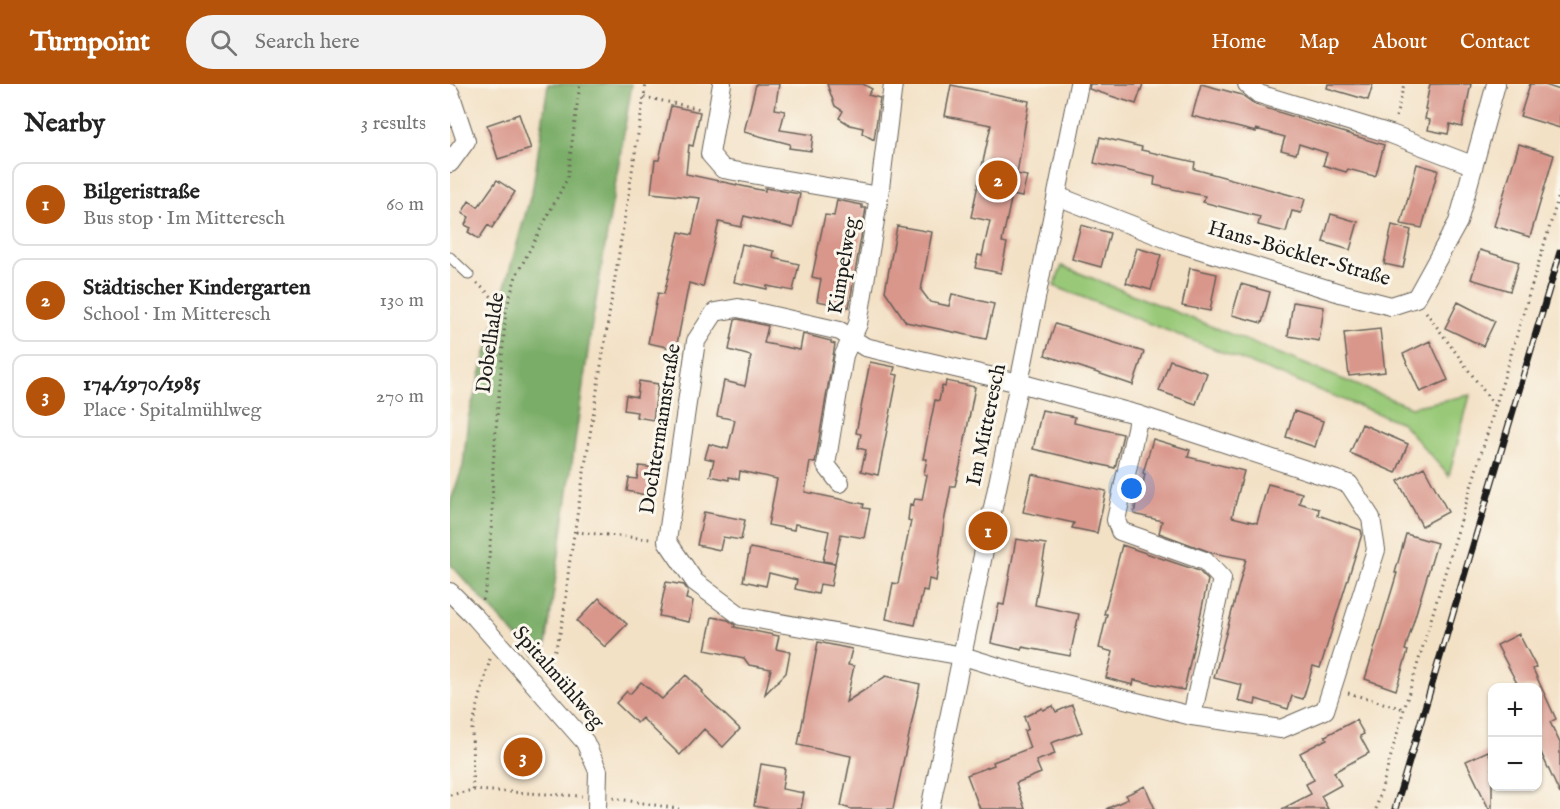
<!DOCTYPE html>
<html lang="en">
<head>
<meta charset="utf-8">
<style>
	:root { --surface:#fff; --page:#f2f2f2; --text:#222; --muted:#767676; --line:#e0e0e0; --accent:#b45309 }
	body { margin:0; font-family:"IM FELL English",serif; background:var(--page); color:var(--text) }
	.controls { position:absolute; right:18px; bottom:18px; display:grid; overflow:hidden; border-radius:12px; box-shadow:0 2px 4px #0004 }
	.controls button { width:54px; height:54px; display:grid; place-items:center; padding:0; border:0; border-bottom:2px solid var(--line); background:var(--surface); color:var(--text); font:30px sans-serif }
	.you { position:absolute; left:682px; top:405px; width:21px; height:21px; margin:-15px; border:4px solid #fff; border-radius:50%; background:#1a73e8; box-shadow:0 0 0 9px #1a73e833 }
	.badge { display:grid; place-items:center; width:39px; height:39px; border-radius:50%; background:var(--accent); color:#fff; font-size:20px; font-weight:700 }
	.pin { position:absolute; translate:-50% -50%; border:3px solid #fff; box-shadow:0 2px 6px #0006 }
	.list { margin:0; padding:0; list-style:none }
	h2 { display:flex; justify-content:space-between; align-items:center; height:78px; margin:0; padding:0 24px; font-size:26px }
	h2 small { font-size:20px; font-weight:400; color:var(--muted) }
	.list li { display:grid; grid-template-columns:39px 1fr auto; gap:18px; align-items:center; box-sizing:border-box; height:84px; margin:0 12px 12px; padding:0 12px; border:2px solid var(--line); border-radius:12px }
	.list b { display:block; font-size:22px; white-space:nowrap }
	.list p { margin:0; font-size:20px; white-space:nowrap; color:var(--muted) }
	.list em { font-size:20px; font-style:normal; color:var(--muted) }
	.icon { flex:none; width:33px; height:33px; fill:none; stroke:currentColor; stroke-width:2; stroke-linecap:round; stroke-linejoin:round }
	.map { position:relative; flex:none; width:1110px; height:725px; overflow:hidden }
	header { display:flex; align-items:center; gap:36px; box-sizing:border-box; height:84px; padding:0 30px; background:var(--accent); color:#fff }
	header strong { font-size:28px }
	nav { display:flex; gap:33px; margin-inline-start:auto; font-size:21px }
	.search { width:420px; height:54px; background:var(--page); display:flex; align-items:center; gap:15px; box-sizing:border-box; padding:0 21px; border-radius:33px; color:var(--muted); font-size:22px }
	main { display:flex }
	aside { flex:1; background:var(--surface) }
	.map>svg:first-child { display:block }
	.green { fill:#99c978; stroke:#5a724a; stroke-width:1.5 }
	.forest { fill:#7aad68; stroke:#4b6442; stroke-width:1.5 }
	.building { fill:#d9978c }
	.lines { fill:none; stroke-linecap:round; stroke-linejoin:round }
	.lane-casing { stroke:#676158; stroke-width:11 }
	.street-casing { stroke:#676158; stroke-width:20 }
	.path { stroke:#676158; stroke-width:3; stroke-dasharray:1.5 4.5; stroke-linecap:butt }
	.lane { stroke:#fff; stroke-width:9 }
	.street { stroke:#fff; stroke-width:18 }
	.rail-casing { stroke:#1c1c1c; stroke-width:7 }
	.rail { stroke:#fbf7ec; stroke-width:4.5; stroke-dasharray:14; stroke-linecap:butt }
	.labels { text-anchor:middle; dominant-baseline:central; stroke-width:6; stroke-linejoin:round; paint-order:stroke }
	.street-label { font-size:21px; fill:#1c1c1c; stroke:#fbf7ec }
</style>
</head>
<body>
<header>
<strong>Turnpoint</strong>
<div class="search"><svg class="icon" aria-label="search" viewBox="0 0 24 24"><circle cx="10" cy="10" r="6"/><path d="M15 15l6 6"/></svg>Search here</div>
<nav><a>Home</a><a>Map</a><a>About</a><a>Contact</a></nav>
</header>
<main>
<aside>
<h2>Nearby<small>3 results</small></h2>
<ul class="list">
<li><span class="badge">1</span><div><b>Bilgeristraße</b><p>Bus stop · Im Mitteresch</p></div><em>60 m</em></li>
<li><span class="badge">2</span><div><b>Städtischer Kindergarten</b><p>School · Im Mitteresch</p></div><em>130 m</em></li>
<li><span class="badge">3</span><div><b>174/1970/1985</b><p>Place · Spitalmühlweg</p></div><em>270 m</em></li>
</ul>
</aside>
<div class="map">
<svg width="1110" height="725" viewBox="0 0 1110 725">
	<rect width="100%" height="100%" fill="#fbf7ec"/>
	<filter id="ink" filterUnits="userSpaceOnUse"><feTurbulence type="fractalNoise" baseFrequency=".0167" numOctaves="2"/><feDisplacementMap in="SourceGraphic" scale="12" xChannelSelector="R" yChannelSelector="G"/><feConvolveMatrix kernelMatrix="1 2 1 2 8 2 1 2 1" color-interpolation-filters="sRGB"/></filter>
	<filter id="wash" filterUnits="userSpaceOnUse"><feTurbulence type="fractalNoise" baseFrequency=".008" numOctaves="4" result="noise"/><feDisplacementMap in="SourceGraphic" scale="24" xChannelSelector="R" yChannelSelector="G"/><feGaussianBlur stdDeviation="1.35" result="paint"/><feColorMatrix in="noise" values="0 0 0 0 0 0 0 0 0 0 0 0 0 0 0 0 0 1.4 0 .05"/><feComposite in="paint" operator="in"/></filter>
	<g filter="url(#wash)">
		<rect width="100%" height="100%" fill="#f3e1c6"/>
		<path class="green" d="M612,182L961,323L1020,311L999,392L952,339L604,202Z"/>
		<path class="forest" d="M98,0H182L141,246L96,562L88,573L65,551L0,480V419L13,382L18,334L83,103Z"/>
		<g id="blocks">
			<path class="building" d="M306,0H329L325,25L335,27L330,46L363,51L361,67L339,64L340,60L294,48Z
				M377,0H413L422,5L418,11L430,14L424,56L412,49L413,44L400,41L389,34L393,27L385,22Z
				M640,0H693L686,20L639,5Z
				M751,0L792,11L806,21L934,61L926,91L924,92L898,85L896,88L873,81L877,69L849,60L846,70L831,66L835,53L806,45V48L742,32Z
				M878,0H923L918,16L877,4Z
				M980,0H1021L1012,43L1000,40L998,50L978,46L980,36L975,35L977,25H975Z
				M1080,0H1092L1110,6V44L1070,32Z
				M501,1L579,17L567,90L577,92L572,113L562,111L552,158L557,159L551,189L525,184L528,171L532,172L540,137L521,133L541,41L495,32Z
				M221,22L250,28L243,62L239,61L236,90L315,107V104L350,110L343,144L294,132L291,143L269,138L253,203L239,199L226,265L198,259L208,209L214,210L229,148L242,151L250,114L201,109L205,76H209Z
				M69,30L81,65L48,75L37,41Z
				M650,53L692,63L691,66L745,78L744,85L855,115L851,129L842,127L836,148L808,141L810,133L753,118L755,112L704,101L705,93L644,79Z
				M1069,60L1104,71L1080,153L1044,142Z
				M967,80L988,86L972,144L951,140Z
				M47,96L65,108L42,144L38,141L29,155L18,148L21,144L15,141L19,133L12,129L19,117L28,123Z
				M387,116L412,121V124H416L399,223L367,217L371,195L362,193L375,131L384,132Z
				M881,130L908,138L900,166L873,158Z
				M631,141L660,149L651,183L622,175Z
				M942,141L961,146L953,184L934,180Z
				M447,142L482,148L471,206L480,218L499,222L502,210L544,220L536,255L456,238L435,207Z
				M292,160L324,167L323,174L349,180L343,207L317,202V205L284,198Z
				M687,164L711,171L701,206L676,199Z
				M1030,166L1069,178L1060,207L1021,195Z
				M740,184L767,190L760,227L732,222Z
				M791,200L820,208L812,239L782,231Z
				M843,218L874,223L869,257L838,252Z
				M1008,218L1045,237L1033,262L995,244Z
				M288,235L318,242L314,259L350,266L353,250L381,257V259L385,260L365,379L360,378L355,408L414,420L413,424L420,425L414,454L391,450L385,479L373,477L379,447L345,440L344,446L318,441L327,395L290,387L289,395L279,393V396L260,392L264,376L255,374L259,360L278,365L285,336L267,332L274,297L295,302L301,272L279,266L285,236Z
				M605,240L694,268L683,301L595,271Z
				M930,245L935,288L899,292L894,249Z
				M980,257L998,296L970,308L953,270Z
				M720,276L757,289L746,320L709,307Z
				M420,278L445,283L443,290L448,291L428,391L411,387L416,366L408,364L411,350L406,349Z
				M189,297L208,300L203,336L186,333L187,328L174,326L176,311L187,313Z
				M496,297L525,303L510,382L505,402H501L494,438L486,497L479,495L477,507L473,506L465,541L436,535L443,499L448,500L461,437L458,436L460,420L463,421L465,415L472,416L477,391L474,390L477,375H473L485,316L489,317L492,302L495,303Z
				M592,326L625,333L624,339L673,350L665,384L583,365Z
				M844,327L873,337L865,363L836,353Z
				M912,340L958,360L946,389L900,369Z
				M703,355L740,366L738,373L794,387L782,433L807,439L818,400L852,409L849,419L869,425L868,431L911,446L912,450L870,584L863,582L853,615L842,612L838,625L806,615L805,621L788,617L792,601L764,594L796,475L763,469L709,449L712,437L684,430L687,413L690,414L695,390L693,389Z
				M189,382L205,384L200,412L177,407L179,394L187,395Z
				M974,383L998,428L972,442L948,397Z
				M582,390L656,407L647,449L622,444L624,439L573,428Z
				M254,428L295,436L291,456L273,453L270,466L247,461Z
				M956,450L987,459L955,566L958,567L946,606L915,595L947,489H945Z
				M566,455L596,460L585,521L629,530L620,572L572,563V566L541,559L549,520L554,521Z
				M672,461L749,487L758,496L734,606L684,596L683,601L656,594L663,568L649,564L657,530H654Z
				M300,464L385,480L381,502L370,500L368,510L345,505L347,496L319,489L316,502L293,497Z
				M216,498L234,501L238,507L236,515L243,517L239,538L209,532Z
				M149,514L177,540L155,563L127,537Z
				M262,533L278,536L285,541L284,543L329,552L326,565L340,568L336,589L315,610L321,585L299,581L294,574L255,566Z
				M1069,550L1086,583L1083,585L1106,635L1100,638L1110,659V710L1088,662V603H1069L1047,561Z
				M368,558L402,565L398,581L404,582L396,618L436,592L470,600L443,725H401L391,722L401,672L348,661Z
				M236,591L252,607L251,608L290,645L273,663L254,645L230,671L192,634L187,639L166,619L177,607L180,610L191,598L212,615Z
				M622,621L632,648L601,659L605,670L586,677L591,689L566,699L575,725H530L517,691L544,681L543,678L580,664L574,647L578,645L574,633L592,624L593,626L603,622L606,628Z
				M906,636L914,650L910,652L919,669L884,688L891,701L871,712L878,725H832L861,710L856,700L864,696L850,669L877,655L875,652Z
				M1038,667L1042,677V725H1039L1016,677Z
				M311,680L335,684L332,705L354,709L351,725H321L304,722Z
				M695,702L705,725H656L678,715L676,711Z"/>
		</g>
	</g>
	<g filter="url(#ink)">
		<use href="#blocks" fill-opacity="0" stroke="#676158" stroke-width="1.5"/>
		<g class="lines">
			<g class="lane-casing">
				<path id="lane" d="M0,173L19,191"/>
			</g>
			<g class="street-casing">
				<path id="street" d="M272,0L260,70L273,85L429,112
					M797,0L809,10L941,50L1022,81
					M0,9L16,57L0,79
					M607,112L725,158L890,209L941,222L966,214L1008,138L1046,0
					M288,224L390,247L415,263L569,299L689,331L899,400L921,434L926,466L875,626L831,645L742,632L552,584L513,572L291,532L245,498L217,457L246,257L265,228Z
					M689,331L666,436L670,447L755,477L772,495L742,632
					M390,399L376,381L394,271L408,240L429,112L443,0
					M0,508L26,534L135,658L148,687L147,725
					M480,725L569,299L629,0"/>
			</g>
			<path class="path" d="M194,13L251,25
				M946,33L954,0
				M27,199L56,226
				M976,228L1044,321
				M126,448L200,455
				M33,516L37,500L42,435L43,381L56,226L66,192L117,95L130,0
				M94,588C114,557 115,518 119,482L196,0
				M898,609L954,625
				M23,706L22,644L40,575
				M0,711L23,706L132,712
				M163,714L229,725
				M926,725L954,625L1110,108"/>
			<use href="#lane" class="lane"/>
			<use href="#street" class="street"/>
			<g class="rail-casing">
				<path id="rail" d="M945,725L1110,168"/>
			</g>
			<use href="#rail" class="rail"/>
		</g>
	</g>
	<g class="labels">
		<g class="street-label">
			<text transform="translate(849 170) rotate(16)">Hans-Böckler-Straße</text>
			<text transform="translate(394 182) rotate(-80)">Kimpelweg</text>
			<text transform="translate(41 259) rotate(-82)">Dobelhalde</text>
			<text transform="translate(537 341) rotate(-78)">Im Mitteresch</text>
			<text transform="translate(211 345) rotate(-81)">Dochtermannstraße</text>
			<text transform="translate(108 594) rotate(49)">Spitalmühlweg</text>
		</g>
	</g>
</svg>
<div class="controls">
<button>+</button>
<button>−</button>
</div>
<div class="you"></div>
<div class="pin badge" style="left:538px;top:447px">1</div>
<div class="pin badge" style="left:548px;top:96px">2</div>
<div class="pin badge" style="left:73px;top:673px">3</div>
</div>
</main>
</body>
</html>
